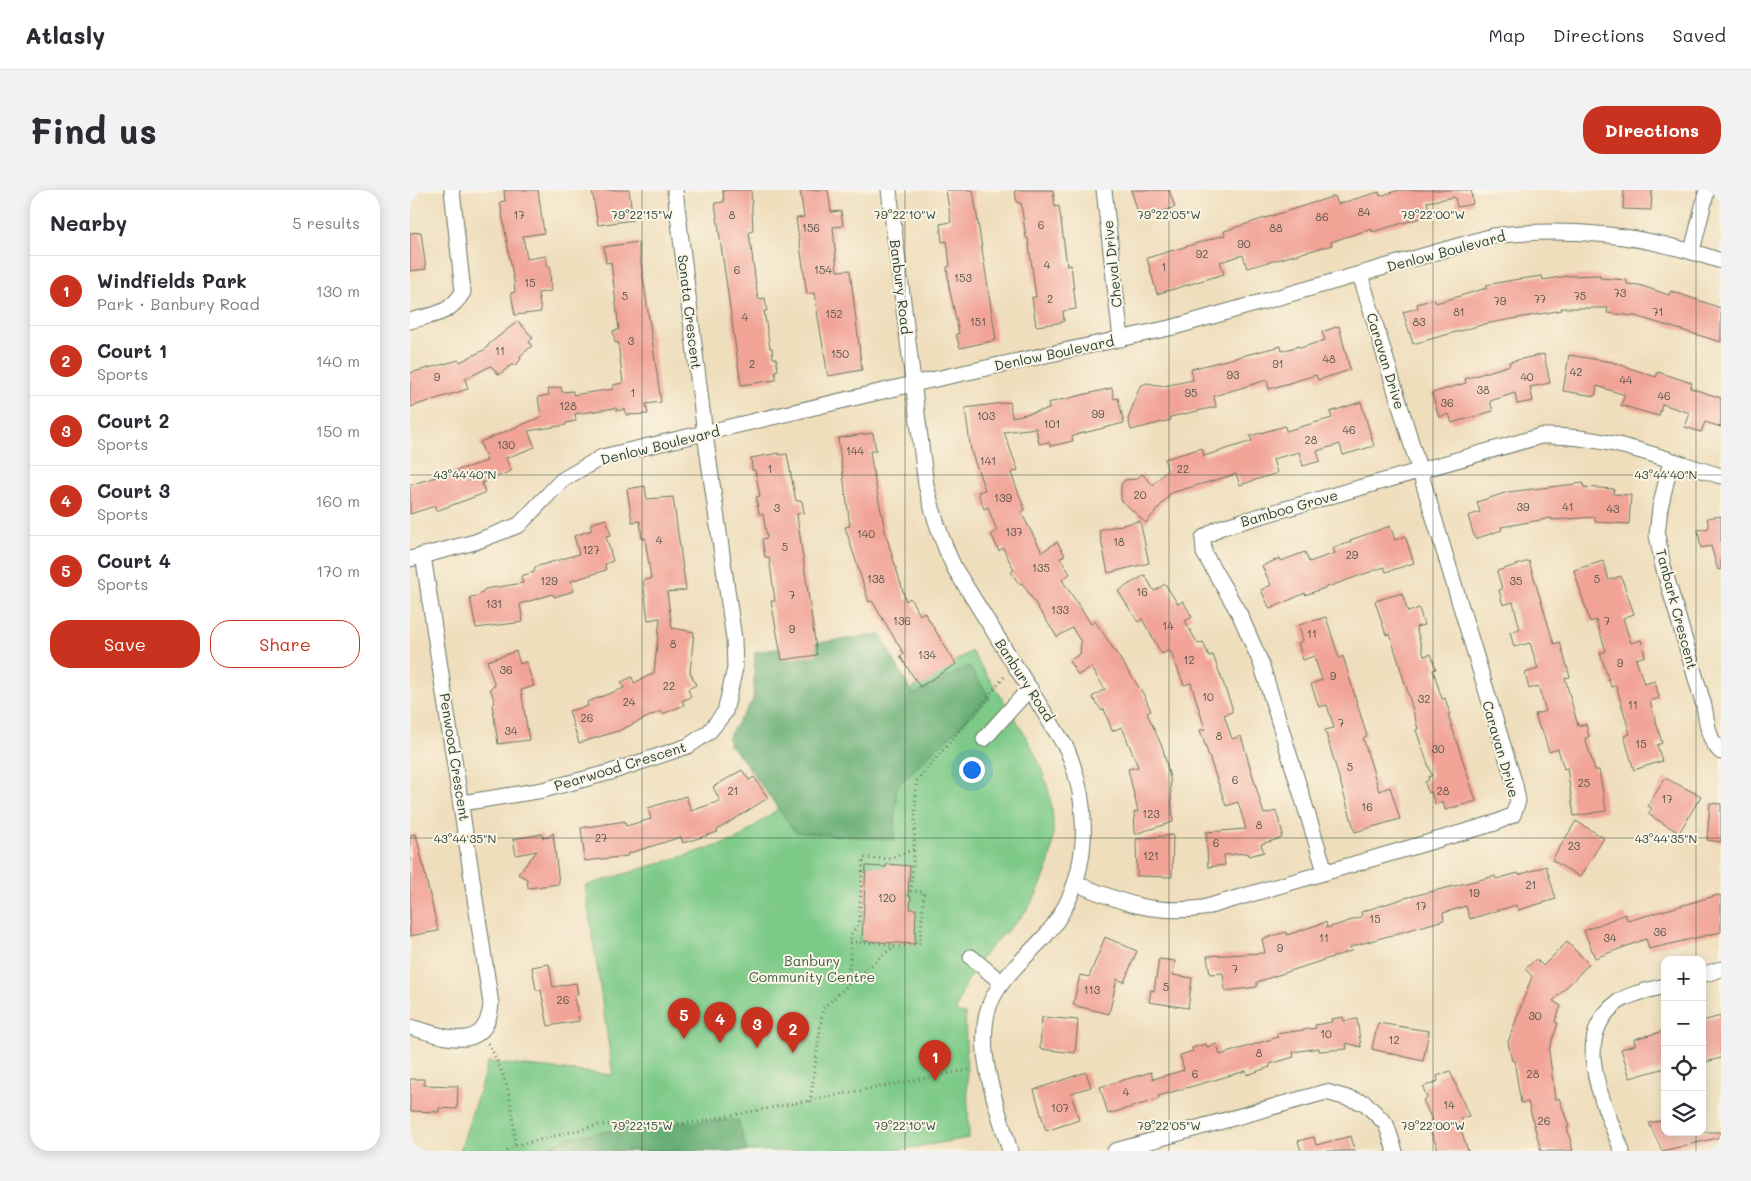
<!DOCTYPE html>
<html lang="en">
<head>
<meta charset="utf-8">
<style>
	:root { --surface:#fff; --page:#f2f2f3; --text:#2b2b33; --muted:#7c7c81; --line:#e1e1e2; --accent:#c8321e }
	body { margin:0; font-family:Mali,sans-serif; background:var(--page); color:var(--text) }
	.controls { position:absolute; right:15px; bottom:15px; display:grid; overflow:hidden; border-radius:10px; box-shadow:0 2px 12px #0003 }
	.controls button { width:45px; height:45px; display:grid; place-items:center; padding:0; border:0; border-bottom:1px solid var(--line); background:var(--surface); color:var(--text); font:25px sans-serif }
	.you { position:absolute; left:561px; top:579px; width:18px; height:18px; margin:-12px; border:4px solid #fff; border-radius:50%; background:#1a73e8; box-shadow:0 0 0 8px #1a73e833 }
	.badge { display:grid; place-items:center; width:32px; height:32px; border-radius:50%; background:var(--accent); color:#fff; font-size:16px; font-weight:700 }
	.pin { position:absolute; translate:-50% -41px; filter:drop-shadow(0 1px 2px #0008) }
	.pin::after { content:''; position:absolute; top:26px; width:18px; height:15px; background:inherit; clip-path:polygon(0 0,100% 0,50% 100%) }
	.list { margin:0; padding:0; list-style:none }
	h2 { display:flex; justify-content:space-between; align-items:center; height:65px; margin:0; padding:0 20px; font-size:21px }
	h2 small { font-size:16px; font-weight:400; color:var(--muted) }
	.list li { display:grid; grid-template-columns:32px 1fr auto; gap:15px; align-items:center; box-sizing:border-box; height:70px; padding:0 20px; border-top:1px solid var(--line) }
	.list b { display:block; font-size:19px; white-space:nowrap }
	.list p { margin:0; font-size:16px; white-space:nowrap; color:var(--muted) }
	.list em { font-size:16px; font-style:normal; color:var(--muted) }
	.actions { display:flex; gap:10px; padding:15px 20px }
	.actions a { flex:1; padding:11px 0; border:1px solid var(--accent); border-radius:20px; text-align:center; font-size:18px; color:var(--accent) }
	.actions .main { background:var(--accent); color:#fff }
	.icon { flex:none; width:28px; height:28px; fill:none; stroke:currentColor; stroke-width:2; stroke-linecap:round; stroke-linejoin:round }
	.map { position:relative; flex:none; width:1311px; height:961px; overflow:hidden; border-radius:20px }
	header { display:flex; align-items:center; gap:30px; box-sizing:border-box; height:70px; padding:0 25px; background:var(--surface); border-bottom:1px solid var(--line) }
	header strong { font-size:24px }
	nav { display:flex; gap:28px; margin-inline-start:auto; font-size:18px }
	.intro { display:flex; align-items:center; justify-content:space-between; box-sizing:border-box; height:120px; padding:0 30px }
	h1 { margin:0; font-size:35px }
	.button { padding:12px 22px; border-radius:20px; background:var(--accent); color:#fff; font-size:18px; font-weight:700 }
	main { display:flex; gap:30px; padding:0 30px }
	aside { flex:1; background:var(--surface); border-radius:20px; box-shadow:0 2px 12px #0003 }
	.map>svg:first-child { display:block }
	.green { fill:#7dca88; stroke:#4e845e }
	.forest { fill:#66ae74; stroke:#427654 }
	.building { fill:#f1a396 }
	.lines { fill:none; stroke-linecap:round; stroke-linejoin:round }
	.minor-casing { stroke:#687564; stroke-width:17 }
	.path { stroke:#687564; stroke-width:3; stroke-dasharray:1 4; stroke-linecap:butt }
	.minor { stroke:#fff; stroke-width:15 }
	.ticks { fill:none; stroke:#1f3d34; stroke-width:1; stroke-opacity:0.45 }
	.labels { text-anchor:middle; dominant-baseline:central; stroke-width:4; stroke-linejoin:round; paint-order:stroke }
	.number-label { font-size:11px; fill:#54564c }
	.street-label { font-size:14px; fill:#1f3d34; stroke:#fcf5e5 }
	.park-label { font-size:14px; fill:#366049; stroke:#fcf5e5 }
	.ticks-label { font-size:12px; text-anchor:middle; fill:#1f3d34; stroke:#fcf5e5; stroke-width:4; stroke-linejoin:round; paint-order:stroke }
</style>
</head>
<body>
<header>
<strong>Atlasly</strong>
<nav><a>Map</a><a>Directions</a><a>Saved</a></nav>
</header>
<div class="intro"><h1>Find us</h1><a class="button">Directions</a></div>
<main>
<aside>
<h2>Nearby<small>5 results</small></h2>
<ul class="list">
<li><span class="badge">1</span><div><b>Windfields Park</b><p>Park · Banbury Road</p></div><em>130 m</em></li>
<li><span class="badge">2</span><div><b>Court 1</b><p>Sports</p></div><em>140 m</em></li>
<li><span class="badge">3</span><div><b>Court 2</b><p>Sports</p></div><em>150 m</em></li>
<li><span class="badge">4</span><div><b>Court 3</b><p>Sports</p></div><em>160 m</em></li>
<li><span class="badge">5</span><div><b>Court 4</b><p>Sports</p></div><em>170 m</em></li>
</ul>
<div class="actions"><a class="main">Save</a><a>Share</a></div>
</aside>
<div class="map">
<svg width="1311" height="961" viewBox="0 0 1311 961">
	<rect width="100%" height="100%" fill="#fcf5e5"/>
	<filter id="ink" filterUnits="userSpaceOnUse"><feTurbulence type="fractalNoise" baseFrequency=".02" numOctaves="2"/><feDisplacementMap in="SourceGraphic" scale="10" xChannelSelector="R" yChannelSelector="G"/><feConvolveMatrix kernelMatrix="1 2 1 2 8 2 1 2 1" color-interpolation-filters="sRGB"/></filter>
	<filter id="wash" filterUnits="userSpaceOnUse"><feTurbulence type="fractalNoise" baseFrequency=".0096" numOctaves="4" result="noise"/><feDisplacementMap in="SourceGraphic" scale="20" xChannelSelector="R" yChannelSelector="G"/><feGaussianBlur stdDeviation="1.12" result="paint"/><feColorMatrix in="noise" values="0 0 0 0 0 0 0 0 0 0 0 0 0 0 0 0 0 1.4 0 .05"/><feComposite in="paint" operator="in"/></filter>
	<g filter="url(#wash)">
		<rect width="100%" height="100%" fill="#efdebc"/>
		<path class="green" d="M561,461C600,523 655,585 641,663C637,684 628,705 615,722C605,735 592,745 581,757C564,775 553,796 546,820V822L555,824L559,948L483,961H50L78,872L203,885L175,696L326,650L377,612L318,554L325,547L491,506Z"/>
		<path class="forest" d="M470,444L503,505L559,476L580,508L487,596L484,650L385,642L317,548L343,510L345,462Z
			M328,930L337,961H129L160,947L247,934Z"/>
		<g id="blocks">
			<path class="building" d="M94,0H128L134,43L113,46L117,69L136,66L138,77L140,76L141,101L128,103L131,122L105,125L101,103L105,102L104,92L90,12L95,11Z
				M182,0H219L223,30L188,35Z
				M313,0H341L343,41L339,42L348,109L355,108L357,121H354L360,158H362L363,168H366L368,180L365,181L366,190L331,195L305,13L314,12Z
				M390,0H418L421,22L431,21L433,36L423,37L427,81L440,80L452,180L418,186L404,103L397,104L386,28L394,27Z
				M536,0H563L586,150L550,158L546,144L549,143L539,97L537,77L540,76L537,51L532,52L530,34L541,32Z
				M605,0H643L645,17L649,16L657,76L661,75L666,119L653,121L654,131L648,133L626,136L622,107H626L618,48H616L611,13H607Z
				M721,0H759L765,17L730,29Z
				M989,0H1061L1063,14L1047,17L1045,7L1017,12L1021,25L962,42V39L938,46L921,52L922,55L837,78L833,65L810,72L814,84L747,104L737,68L815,45L814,41L925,6L928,14L969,2L970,6Z
				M1214,0H1242L1241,20L1213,19Z
				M11,42L16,79L0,81V43Z
				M228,52L251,212L236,214L238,224L216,225L215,219L207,221L206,218L165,224L166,231L156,233V235L118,241L125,257L96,268L101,281L72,293L75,303L26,321L25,316L0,324V295L77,271L70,252L131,227L128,207L139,205L138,199L151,197L152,202L163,201V205L203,199V195L213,193L208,152L205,153L203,141L209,140L201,72L196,73L194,57Z
				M1190,85V88L1217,90V94L1229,95L1259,105L1261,101L1311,118V152L1225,126L1197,123L1198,118H1151L1152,120L1075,134L1003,154L993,122L1008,118L1007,114L1024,109L1026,113L1077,98L1076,95L1103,90L1132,86L1133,90L1157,86Z
				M108,131L123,148L119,152L122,156L110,166L111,169L106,175H101L89,185L81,176L55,189L58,199L0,217V183L49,170L50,172L76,159L79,154Z
				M929,136L940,180L908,190L906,185L859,199L857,190L804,206L806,217L760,227L761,230L721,240L718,229L730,196L737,193L754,196L783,190L781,179L871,156L872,161L889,156L890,158L915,150L912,142Z
				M1134,164L1140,193L1120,197L1123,211L1107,214L1105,203L1080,211L1083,221L1066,226L1042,233L1039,224L1029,227L1022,203L1056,193L1055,189L1100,175L1099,172Z
				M1159,165L1202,172L1246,187L1248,182L1282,193L1280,198L1311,208V237L1295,232L1291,242L1275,237L1280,223L1252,214L1249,226L1227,220L1211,215L1215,205L1187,196L1185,206L1153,201Z
				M702,198L704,209L708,208L714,233L669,244L662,247L663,251L640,256L639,252L629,254L626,238L594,242L608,280L601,283L615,320L611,322L632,362L647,352L655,365L650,368L660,384L652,390L681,434L685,431L734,505L741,521L737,523L753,559L760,588L763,632L725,644L724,622H728L718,579L728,577L712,537L702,541L694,519L692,521L682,507L695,499L681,477L668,485L659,471L670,464L671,452L662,438L647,447L612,393L609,394L601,382L604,380L593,358L589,361L581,344L587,341L578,317L574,319L568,302L575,300L561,261L555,218L600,212L602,227L639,219L638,213Z
				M951,212L964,256L933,265L930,254L907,261L910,271L893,276L889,262L863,269L867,283L830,295L826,284L761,303L736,333L711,310V294L715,290L727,289L732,284L743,295L757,280L755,269L792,258L794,266L842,251L840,246L875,236L876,241L922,228L920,222Z
				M463,243L466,261H460L464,287L476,345L496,411L500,408L510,425L514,422L546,474L510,497L490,466L494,464L462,411L459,412L435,337L440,336L428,248Z
				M369,263V265L377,264L386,311H392L394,323L387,324L388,333L407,465L372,470L361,411H365L359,367H355L352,349L357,348L353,324H349L346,307L350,306L345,280H342L341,268Z
				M1173,293L1174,297L1204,299L1203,304L1221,305L1219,334L1185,332V327L1142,330V328L1091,337L1092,340L1065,349L1058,326L1070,322L1067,312L1098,302Z
				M235,296L237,309L263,307L276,400L257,402L262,438L284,442L280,482L286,495L278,499L281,507L272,511L274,515L253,524L251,521L208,541L169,553L159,521L178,516L177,512L214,498L211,492L222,487L224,493L244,483L250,428L238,430L233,390L241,389L235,348L232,349L230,331L222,332L217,299Z
				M1311,326V379L1308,380L1301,356L1291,358L1288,340L1299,338L1297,328Z
				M196,329L201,345L196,346L203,371L195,374L196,380L161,391L164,401L144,407L143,404L110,414L113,432L66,438L60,407L68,406L75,399L113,393L111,386L124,382L125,377L169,364L164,346L182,340L180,334Z
				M730,331L739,373L698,383L689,340Z
				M980,336L985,350L995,346L1004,373L976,382L974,377L895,405V403L860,419L851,400L861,395L852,376L870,368L871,371L895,362L899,372L925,363L923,358L941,352L940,350Z
				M1119,371L1144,454L1150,452L1160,487L1155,488L1168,536L1176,534L1179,547L1175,548L1185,580H1189L1196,621L1164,626L1157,578L1154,579L1148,559L1139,562L1132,539L1130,540L1125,524L1136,521L1128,496L1119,499L1115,483L1128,479L1120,453L1104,457L1100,442L1110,439L1103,412L1093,415L1089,400L1092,399L1087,381Z
				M1193,371L1199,390L1211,386L1224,424L1213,428L1221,453L1231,450L1235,466L1226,469L1234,494L1245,491L1249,508L1240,511L1252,553L1247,555L1252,571L1224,580L1214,546L1220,544L1206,495L1201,497L1190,463L1196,461L1186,430L1180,432L1164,380Z
				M735,385L744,401L755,394L768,414L773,411L782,427L775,431L788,454L793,452L799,466L803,465L822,517V522L814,525L822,549L831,546L854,624L866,621L873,644L871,645L872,648L851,654L854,662L839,666L838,663L814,665L815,675L798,677L796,642L836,639L828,612L816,616L790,540L795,539L781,493L774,495L760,460L752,464L732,429L728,432L708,401Z
				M992,403L998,422L1009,418L1014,435L1006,437L1014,466L1021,464L1026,479L1023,480L1032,509L1035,508L1040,524L1038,525L1066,611L1035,620L1033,612L1025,614L1021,602L1018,603L1015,592L1019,590L1018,587L1022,586L1006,540L1008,539L1003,520L980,444L976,445L965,411Z
				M916,427L929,468L933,466L943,500L957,546L953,548L969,601L980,597L990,629L945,642L915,540L924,538L917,515L909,517L901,494L912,490L904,466L893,470L888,453L893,451L889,435Z
				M106,461L110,474L116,472L124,496L111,500L119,550L88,554L82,514L85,513L80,498L85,496L77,471Z
				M332,580L339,590L344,587L358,608L307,640L308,642L273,653L271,647L217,664L218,666L175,671L171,638L215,631L216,636L241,629L238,618L276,606L281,621L310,611L303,597Z
				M1255,588L1291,606L1269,643L1238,624L1242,618L1238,616Z
				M1300,613L1311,614V652L1297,650Z
				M1166,631L1194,648L1170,687L1142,670Z
				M143,643L149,694L118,698L117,689L108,684L127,661L106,665L103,649L132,644L133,648L139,647Z
				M6,644L28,741L0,746V645Z
				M763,645L762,687L727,686L726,649Z
				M477,674L500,676L498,706H501L500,719H506L505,754L453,751L452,749L456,676L476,677Z
				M1136,676L1146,709L1108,720L1106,715L1060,729L1056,716L1033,723L1034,730L940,757L941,761L847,792V797L815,801L813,783L800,784L797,766L855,763L852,749L876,742L877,745L916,732L917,738L952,727L951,722L995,708L1085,686L1086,689L1108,683L1109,685Z
				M1308,705L1311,706V742L1239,759L1236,749L1185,768L1174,741L1215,724L1218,731Z
				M695,747L727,761L714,792L707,789L699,824L663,815L670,785L679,787Z
				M1157,752L1179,774L1143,811L1151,816L1145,832L1148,833L1139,860L1145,910L1149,908L1159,937H1157L1163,961H1131L1118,912L1111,913L1104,870L1102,871L1098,852L1122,786L1115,779L1126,769L1133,776Z
				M749,769L765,771L763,785L782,788L778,818L739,812L741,800L744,801Z
				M139,774L143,797L166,793L168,805L164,806L169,831L138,836L131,800H126L122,777Z
				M1311,826V868L1292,873V831Z
				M632,827L668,830L665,863L630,859Z
				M933,827L934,831L947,829L951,857L936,853L937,859L909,861V858L883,862L884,867L860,874V877L837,885L836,881L748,906L749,909L698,924L690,897L741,882L743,889L774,880L770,865L783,861L782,858L796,854L797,857L807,854L810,865L868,847L866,844L906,838L905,835L922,832L921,829Z
				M968,833L1019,841L1013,871L962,859Z
				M1255,841V878L1220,888L1211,859L1225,855L1224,849Z
				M1040,881L1059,926L1051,929L1054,936L1050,937L1058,961H1029L1017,933L1022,930L1013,910L1017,908L1013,897L1028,891L1027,886Z
				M676,882L681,897L661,903L669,930L636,941L624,900Z
				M0,889H14V895L48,896L47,919L29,918V922L0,921Z
				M1255,930V942H1311V947L1252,961L1239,933Z
				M941,946L945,961H891L888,951L904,947L906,955Z"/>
		</g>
	</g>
	<g filter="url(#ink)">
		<use href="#blocks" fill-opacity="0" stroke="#687564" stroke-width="1"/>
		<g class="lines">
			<g class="minor-casing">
				<path id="minor" d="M479,0L516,295C523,324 531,351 545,379L657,559C682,620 681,692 636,745C615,769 585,791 577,823C567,869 588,918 600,961
					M694,0L711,149
					M1282,61L1297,0
					M0,131C24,124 39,125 53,102L42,0
					M1261,271L1250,318L1247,345L1253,376L1294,516C1297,532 1298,551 1311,562
					M0,369L65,352L109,335L152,290L192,267L503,194L764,137L1083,46C1164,36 1234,45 1311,71
					M574,549L620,498
					M52,613L133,600L201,582L278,556L299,542L315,522L325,478L324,449L295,244L265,0
					M915,681L851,473L830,425L794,363L793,348L809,338L833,331L1131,246C1194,244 1251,268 1311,286
					M665,693C710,712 743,725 793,718L1085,633L1103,625L1108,611L1105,595L950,84
					M561,767L592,793
					M1292,785L1311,779
					M0,837C34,846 76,866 81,814L13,365
					M705,961L916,902L955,913L976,934L985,961
					M1212,961C1196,917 1158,848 1208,812C1221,803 1240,800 1255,796"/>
			</g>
			<path class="path" d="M440,752L479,754L483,757L510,753L514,702L501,701L504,659
				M438,794L483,757
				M78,853C98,889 103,915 105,956
				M400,912L413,818L438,795L441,744L449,734L453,668L479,669L504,659L506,592L595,486
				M97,961L105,956L189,935L282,933L562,879"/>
			<use href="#minor" class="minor"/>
		</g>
	</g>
	<path class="ticks" d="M232,0V961M495,0V961M759,0V961M1023,0V961M1286,0V770M0,285H1311M0,648H1311M1286,942V961"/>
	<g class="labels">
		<g class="number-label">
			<text x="954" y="21">84</text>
			<text x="109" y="24">17</text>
			<text x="322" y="24">8</text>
			<text x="912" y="26">86</text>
			<text x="631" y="34">6</text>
			<text x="401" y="37">156</text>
			<text x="866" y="37">88</text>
			<text x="834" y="53">90</text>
			<text x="792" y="63">92</text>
			<text x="637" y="74">4</text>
			<text x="754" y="76">1</text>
			<text x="327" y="79">6</text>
			<text x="413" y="79">154</text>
			<text x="553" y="87">153</text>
			<text x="120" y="92">15</text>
			<text x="1210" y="102">73</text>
			<text x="215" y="105">5</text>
			<text x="1170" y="105">75</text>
			<text x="640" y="108">2</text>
			<text x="1130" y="108">77</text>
			<text x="1090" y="110">79</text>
			<text x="1049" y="121">81</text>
			<text x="1248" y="121">71</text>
			<text x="424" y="123">152</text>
			<text x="335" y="126">4</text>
			<text x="568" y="131">151</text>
			<text x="1009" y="131">83</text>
			<text x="221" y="150">3</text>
			<text x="90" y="160">11</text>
			<text x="430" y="163">150</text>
			<text x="919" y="168">48</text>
			<text x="342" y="173">2</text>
			<text x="868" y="173">91</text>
			<text x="1166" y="181">42</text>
			<text x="823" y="184">93</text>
			<text x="27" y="186">9</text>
			<text x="1117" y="186">40</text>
			<text x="1216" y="189">44</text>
			<text x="1073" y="199">38</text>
			<text x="223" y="202">1</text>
			<text x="781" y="202">95</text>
			<text x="1254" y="205">46</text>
			<text x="1037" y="212">36</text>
			<text x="158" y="215">128</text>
			<text x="688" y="223">99</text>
			<text x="576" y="225">103</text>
			<text x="642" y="233">101</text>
			<text x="939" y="239">46</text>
			<text x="901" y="249">28</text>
			<text x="96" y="254">130</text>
			<text x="445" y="260">144</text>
			<text x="578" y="270">141</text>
			<text x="360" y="278">1</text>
			<text x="773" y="278">22</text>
			<text x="730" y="304">20</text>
			<text x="593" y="307">139</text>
			<text x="1113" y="316">39</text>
			<text x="1158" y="316">41</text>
			<text x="367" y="317">3</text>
			<text x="1203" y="318">43</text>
			<text x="604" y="341">137</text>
			<text x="456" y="343">140</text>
			<text x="249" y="349">4</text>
			<text x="709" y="351">18</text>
			<text x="375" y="356">5</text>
			<text x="181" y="359">127</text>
			<text x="942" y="364">29</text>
			<text x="631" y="377">135</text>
			<text x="466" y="388">138</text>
			<text x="1187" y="388">5</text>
			<text x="139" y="390">129</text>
			<text x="1106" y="390">35</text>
			<text x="732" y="401">16</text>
			<text x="382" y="404">7</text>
			<text x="84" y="413">131</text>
			<text x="650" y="419">133</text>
			<text x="492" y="430">136</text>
			<text x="1197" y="430">7</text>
			<text x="758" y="435">14</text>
			<text x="382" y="438">9</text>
			<text x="902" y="443">11</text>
			<text x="263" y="453">8</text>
			<text x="517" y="464">134</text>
			<text x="779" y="469">12</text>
			<text x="1210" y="472">9</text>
			<text x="96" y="479">36</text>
			<text x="923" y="485">9</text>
			<text x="259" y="495">22</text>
			<text x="798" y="506">10</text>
			<text x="1014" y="508">32</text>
			<text x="219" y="511">24</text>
			<text x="1223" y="514">11</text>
			<text x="177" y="527">26</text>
			<text x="931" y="532">7</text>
			<text x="101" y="540">34</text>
			<text x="809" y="545">8</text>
			<text x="1231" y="553">15</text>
			<text x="1028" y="558">30</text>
			<text x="940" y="576">5</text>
			<text x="825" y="589">6</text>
			<text x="1174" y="592">25</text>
			<text x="323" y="600">21</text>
			<text x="1033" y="600">28</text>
			<text x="1257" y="608">17</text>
			<text x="957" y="616">16</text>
			<text x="741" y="623">123</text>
			<text x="849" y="634">8</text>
			<text x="191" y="647">27</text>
			<text x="806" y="652">6</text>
			<text x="1164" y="655">23</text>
			<text x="741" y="665">121</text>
			<text x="1121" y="694">21</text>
			<text x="1064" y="702">19</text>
			<text x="477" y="707">120</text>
			<text x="1011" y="715">17</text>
			<text x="965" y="728">15</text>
			<text x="1250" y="741">36</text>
			<text x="914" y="747">11</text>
			<text x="1200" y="747">34</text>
			<text x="870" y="757">9</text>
			<text x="825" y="778">7</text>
			<text x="756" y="796">5</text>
			<text x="682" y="799">113</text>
			<text x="153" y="809">26</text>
			<text x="1125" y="825">30</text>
			<text x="916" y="843">10</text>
			<text x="984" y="849">12</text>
			<text x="849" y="862">8</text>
			<text x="785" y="883">6</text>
			<text x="1123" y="883">28</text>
			<text x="716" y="901">4</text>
			<text x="1039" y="914">14</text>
			<text x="650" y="917">107</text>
			<text x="1134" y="930">26</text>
		</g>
		<g class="street-label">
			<text transform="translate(1036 61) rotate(-15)">Denlow Boulevard</text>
			<text transform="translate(702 74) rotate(-96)">Cheval Drive</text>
			<text transform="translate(491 97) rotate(83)">Banbury Road</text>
			<text transform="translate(280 122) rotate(83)">Sonata Crescent</text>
			<text transform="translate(644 163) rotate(-12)">Denlow Boulevard</text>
			<text transform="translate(976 171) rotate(73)">Caravan Drive</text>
			<text transform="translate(250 255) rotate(-14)">Denlow Boulevard</text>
			<text transform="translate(879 318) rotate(-16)">Bamboo Grove</text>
			<text transform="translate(1267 419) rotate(75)">Tanbark Crescent</text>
			<text transform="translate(615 490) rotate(57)">Banbury Road</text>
			<text transform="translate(1091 559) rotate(74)">Caravan Drive</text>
			<text transform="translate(45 567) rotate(81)">Penwood Crescent</text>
			<text transform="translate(210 576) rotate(-17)">Pearwood Crescent</text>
		</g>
		<g class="park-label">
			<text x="402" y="770">Banbury<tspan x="402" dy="16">Community Centre</tspan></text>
		</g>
	</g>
	<g class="ticks-label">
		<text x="232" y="29">79°22'15"W</text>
		<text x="495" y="29">79°22'10"W</text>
		<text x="759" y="29">79°22'05"W</text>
		<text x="1023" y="29">79°22'00"W</text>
		<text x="55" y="289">43°44'40"N</text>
		<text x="1256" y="289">43°44'40"N</text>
		<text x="55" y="653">43°44'35"N</text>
		<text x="1256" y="653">43°44'35"N</text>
		<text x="232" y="940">79°22'15"W</text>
		<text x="495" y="940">79°22'10"W</text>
		<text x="759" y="940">79°22'05"W</text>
		<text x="1023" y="940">79°22'00"W</text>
	</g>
</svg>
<div class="controls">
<button>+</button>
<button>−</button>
<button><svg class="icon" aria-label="locate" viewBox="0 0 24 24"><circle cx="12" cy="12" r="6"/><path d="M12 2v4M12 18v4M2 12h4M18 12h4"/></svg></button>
<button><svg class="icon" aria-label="layers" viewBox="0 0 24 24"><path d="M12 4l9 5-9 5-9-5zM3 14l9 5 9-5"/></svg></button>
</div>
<div class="you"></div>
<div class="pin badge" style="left:525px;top:891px">1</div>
<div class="pin badge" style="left:383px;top:863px">2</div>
<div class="pin badge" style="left:347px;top:858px">3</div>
<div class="pin badge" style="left:310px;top:853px">4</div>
<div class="pin badge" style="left:274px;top:849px">5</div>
</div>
</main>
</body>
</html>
